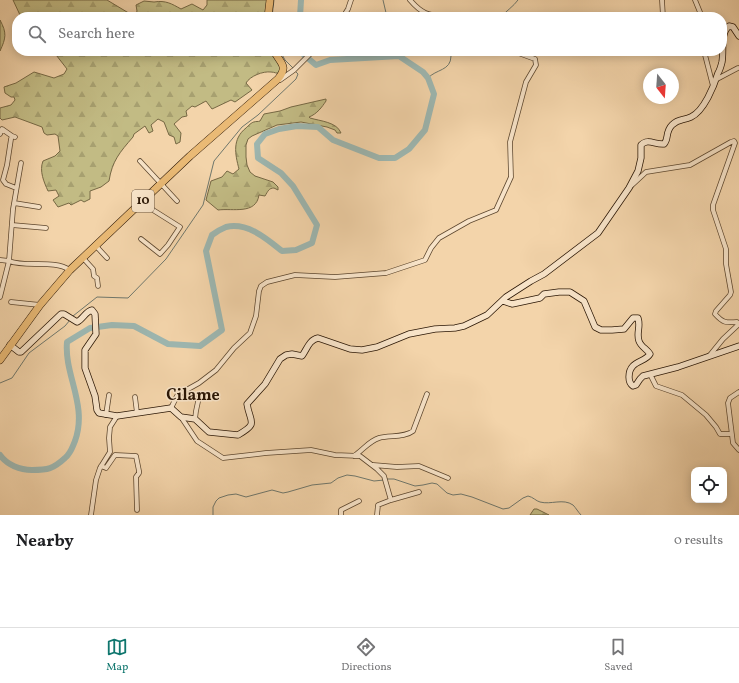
<!DOCTYPE html>
<html lang="en">
<head>
<meta charset="utf-8">
<style>
	:root { --surface:#fff; --page:#f2f2f2; --text:#202124; --muted:#757577; --line:#e0e0e0; --accent:#0f766e }
	body { margin:0; font-family:Vollkorn,serif; background:var(--page); color:var(--text) }
	.controls { position:absolute; right:12px; bottom:12px; display:grid; overflow:hidden; border-radius:8px; box-shadow:0 2px 10px #0003 }
	.controls button { width:36px; height:36px; display:grid; place-items:center; padding:0; border:0; border-bottom:1px solid var(--line); background:var(--surface); color:var(--text); font:20px sans-serif }
	.compass { position:absolute; left:643px; top:68px; width:36px; height:36px; border-radius:50%; background:var(--surface); box-shadow:0 2px 10px #0003; rotate:163deg }
	.list { margin:0; padding:0; list-style:none }
	h2 { display:flex; justify-content:space-between; align-items:center; height:52px; margin:0; padding:0 16px; font-size:17px }
	h2 small { font-size:13px; font-weight:400; color:var(--muted) }
	.icon { flex:none; width:22px; height:22px; fill:none; stroke:currentColor; stroke-width:2; stroke-linecap:round; stroke-linejoin:round }
	.map { position:relative; flex:none; width:739px; height:515px; overflow:hidden }
	.search { position:absolute; background:var(--surface); box-shadow:0 2px 10px #0003; left:12px; right:12px; top:12px; height:44px; display:flex; align-items:center; gap:10px; box-sizing:border-box; padding:0 14px; border-radius:16px; color:var(--muted); font-size:15px }
	.sheet { height:112px; background:var(--surface) }
	nav { display:flex; justify-content:space-around; align-items:center; box-sizing:border-box; height:56px; border-top:1px solid var(--line); background:var(--surface); font-size:11px; color:var(--muted) }
	nav a { display:grid; justify-items:center; gap:2px }
	nav .on { color:var(--accent) }
	.map>svg:first-child { display:block }
	.forest { fill:url(#forest-firs); stroke:#766844 }
	.lines { fill:none; stroke-linecap:round; stroke-linejoin:round }
	.stream { stroke:#6f776c; stroke-width:1 }
	.river { stroke:#9db7b1; stroke-width:6 }
	.street-casing { stroke:#5c462e; stroke-width:5.5 }
	.secondary-casing { stroke:#2a1605; stroke-width:7 }
	.highway-casing { stroke:#2a1605; stroke-width:8 }
	.street { stroke:#f7e3c8; stroke-width:4 }
	.secondary { stroke:#f7e3c8; stroke-width:5.5 }
	.highway { stroke:#eaba75; stroke-width:7 }
	.labels { text-anchor:middle; dominant-baseline:central; stroke-width:3; stroke-linejoin:round; paint-order:stroke }
	.shield { fill:#f7e3c8; stroke:#685440; stroke-width:1 }
	.shield-label { font-size:13px; font-weight:bold; fill:#2a1605 }
	.quarter-label { font-size:16px; font-weight:bold; fill:#2a1605; stroke:#f7e3c8 }
</style>
</head>
<body>
<div class="map">
<svg width="739" height="515" viewBox="0 0 739 515">
	<defs>
		<pattern id="forest-firs" width="22" height="20" patternUnits="userSpaceOnUse"><rect width="22" height="20" fill="#c2bb84"/><path d="M5 1l3.5 6h-7zM16 11l3.5 6h-7z" fill="#a7a070"/></pattern>
	</defs>
	<rect width="100%" height="100%" fill="#f3d4aa"/>
	<filter id="stains"><feTurbulence type="fractalNoise" baseFrequency=".005" numOctaves="4"/><feColorMatrix values="0 0 0 0 .2 0 0 0 0 .09 0 0 0 0 .02 0 0 0 .5 -.17"/></filter>
	<radialGradient id="worn" r=".72"><stop offset=".6" stop-color="#630" stop-opacity="0"/><stop offset="1" stop-color="#630" stop-opacity=".3"/></radialGradient>
	<path class="forest" d="M13,0H107L132,15L136,14L137,11L136,5L144,1L154,2C166,0 172,4 181,9L192,4L203,10L207,5V0H267V17H39L30,14L20,15Z
		M0,20C7,33 6,38 0,51Z
		M53,51H274L281,64V73C276,74 275,72 271,72C263,71 250,76 246,83L252,90L235,102L231,100L212,109L206,101L195,107L192,106L186,111L187,116L182,117L174,124L181,133L180,142L176,144L174,137L169,135L164,122L158,119L151,125L153,131L149,133L145,126L134,134L133,137C120,152 112,161 109,181L101,187L90,191V199L84,202L81,200L71,205L69,203L58,207L53,200L59,196L56,190L48,191C44,182 39,171 43,161L55,156L60,151L58,136L55,134L47,135L44,133L42,127L15,117L2,120L0,118V108L11,105L15,100L14,97H11L5,93L4,87L16,83L34,72L54,78L64,74L67,69Z
		M326,99V101C322,107 317,114 309,117L310,118C320,121 337,122 341,133H337L335,130L327,127L301,122L277,125L252,136L248,139L246,145V157L247,165L250,172L255,176L273,182L278,187V190L274,188C269,188 268,191 265,196L259,195C256,215 233,208 218,210L206,200L211,181L222,177L227,171L233,174L239,169C235,154 232,139 246,128C248,126 252,122 254,122C256,121 258,122 260,121L264,114L280,111L291,107Z
		M534,509H537L549,515H530Z"/>
	<g class="lines">
		<path class="stream" d="M383,0L387,17
			M272,17L274,0
			M501,17C507,10 513,7 518,0
			M280,51L285,60L293,68
			M399,56L401,51
			M428,78C436,69 451,71 451,56L446,51
			M73,316L97,297L128,298L166,259L203,205L214,161L242,127L258,115L296,79L298,74L295,71
			M0,383L12,378L29,353L65,326L70,320
			M387,479H394L415,486L423,485L432,483L437,484L447,493L453,495L461,494L472,497L503,509L509,508L523,498L528,496C533,497 536,501 540,502C551,505 563,498 573,505C576,508 578,512 581,515
			M213,515V507L216,501L219,498L228,495L236,494L246,497L272,490L283,493L288,492L312,485L331,483L338,478L347,475L355,476L374,481L384,480"/>
		<path class="river" d="M300,17L301,0
			M0,455C7,465 20,470 32,470C48,470 53,469 65,458C71,453 72,448 75,441C88,405 64,375 67,342L90,328L112,325L134,326L168,344L200,346L222,330L206,251L212,235C216,232 221,229 226,227C247,222 266,238 282,251L296,250L312,243L317,225L293,186L281,173L258,158L257,144L265,134L279,129L297,126L318,127L333,140L379,158H395L409,149L425,130L434,94L428,78L423,72L399,56L330,60L316,65L304,55L303,51"/>
		<g class="street-casing">
			<path id="street" d="M410,0C422,14 428,15 445,17
				M662,0L663,17
				M695,0L702,17
				M343,17L348,9L351,0
				M472,17L477,16L480,17
				M704,51L713,86
				M279,79L280,80L294,70L313,51
				M717,79L738,68
				M0,134L2,129L12,136
				M15,137L12,136L11,139L7,165L3,180L6,184L16,188
				M140,161L177,201
				M21,163L13,209L9,261C27,268 53,259 70,270
				M632,185L646,172L690,165L731,142L734,141L735,143L713,205V210L726,249V264L731,292L730,295L716,311L715,314C723,323 726,323 737,322L739,324L723,339L710,355
				M14,203L39,207
				M12,225L46,228
				M141,239L160,254L168,245L180,227L153,210L143,201
				M96,246L107,258
				M83,258L93,269L94,276L97,278L98,286
				M0,260L9,261L0,297
				M11,302L40,305
				M650,374L656,386L682,395L706,415L716,427L720,434H731
				M739,392L730,398L728,403L733,443L739,450
				M135,397L137,413
				M171,408L177,396L181,393L199,383L216,370L234,348L250,333L256,316L259,291L261,286L267,282L295,275L335,277L386,273L425,260L431,248L439,238L469,221L496,210L511,177L510,142L526,82L536,65L535,59L513,51
				M106,415L109,395
				M181,417L197,441L223,458L266,453L311,450L335,455L360,456L377,469L384,476L390,497L391,500L378,505L377,515
				M195,419L196,411L199,397
				M354,456C363,450 369,441 379,438C390,435 404,438 413,431L427,394
				M373,465L397,467L419,466L448,478
				M101,466L106,468L115,455L136,456L139,471V473L136,477L137,510
				M391,500L419,492
				M91,515L96,480L100,468L110,452L109,438L110,427L117,416
				M341,515V510L359,501"/>
		</g>
		<g class="secondary-casing">
			<path id="secondary" d="M503,301L512,304L540,298L544,294L559,292H570L584,301L595,327L601,330H612L624,329L633,318H638C641,327 636,333 639,341C641,347 647,349 650,354C645,363 629,360 629,377C629,381 630,384 633,386L636,385L640,379L643,376L678,367L739,346
				M10,345L19,352H21L61,314H64L77,322C83,319 86,311 92,310L95,314L96,334L85,350V368L95,396L97,410L99,413L117,416L171,408L181,417L195,419L209,432L238,435C259,423 250,423 247,404L265,384L280,359L286,355L292,354L302,356C307,349 309,340 318,338L350,349L362,350L377,347L409,334L435,329L455,328L464,326L487,315L506,297L531,281L544,274L598,233L629,188L638,171L641,158V145C648,138 655,145 664,144C669,139 665,132 672,125C679,118 683,121 691,117C704,111 714,86 718,73C720,70 721,66 722,62C724,51 720,33 729,26L733,27L739,36"/>
		</g>
		<g class="highway-casing">
			<path id="highway" d="M268,17L270,0
				M0,360L40,305L70,270L190,156L278,79C289,66 280,63 274,51"/>
		</g>
		<use href="#street" class="street"/>
		<use href="#secondary" class="secondary"/>
		<use href="#highway" class="highway"/>
	</g>
	<g class="labels">
		<rect class="shield" x="132" y="190" width="22" height="22" rx="3"/>
		<g class="shield-label">
			<text x="143" y="201">10</text>
		</g>
		<g class="quarter-label">
			<text x="193" y="396">Cilame</text>
		</g>
	</g>
	<rect width="100%" height="100%" filter="url(#stains)"/>
	<rect width="100%" height="100%" fill="url(#worn)"/>
</svg>
<div class="controls">
<button><svg class="icon" aria-label="locate" viewBox="0 0 24 24"><circle cx="12" cy="12" r="6"/><path d="M12 2v4M12 18v4M2 12h4M18 12h4"/></svg></button>
</div>
<svg class="compass" viewBox="-18 -18 36 36"><path d="M0-13l5 13h-10z" fill="#e53935"/><path d="M0 13l5-13h-10z" fill="#757577"/></svg>
<div class="search"><svg class="icon" aria-label="search" viewBox="0 0 24 24"><circle cx="10" cy="10" r="6"/><path d="M15 15l6 6"/></svg>Search here</div>
</div>
<section class="sheet">
<h2>Nearby<small>0 results</small></h2>
<ul class="list">
</ul>
</section>
<nav>
<a class="on"><svg class="icon" aria-label="map" viewBox="0 0 24 24"><path d="M3 6l6-2 6 2 6-2v14l-6 2-6-2-6 2zM9 4v14M15 6v14"/></svg>Map</a>
<a><svg class="icon" aria-label="directions" viewBox="0 0 24 24"><path d="M12 3l9 9-9 9-9-9zM9 14v-3h6M13 9l2 2-2 2"/></svg>Directions</a>
<a><svg class="icon" aria-label="saved" viewBox="0 0 24 24"><path d="M7 4h10v16l-5-4-5 4z"/></svg>Saved</a>
</nav>
</body>
</html>
